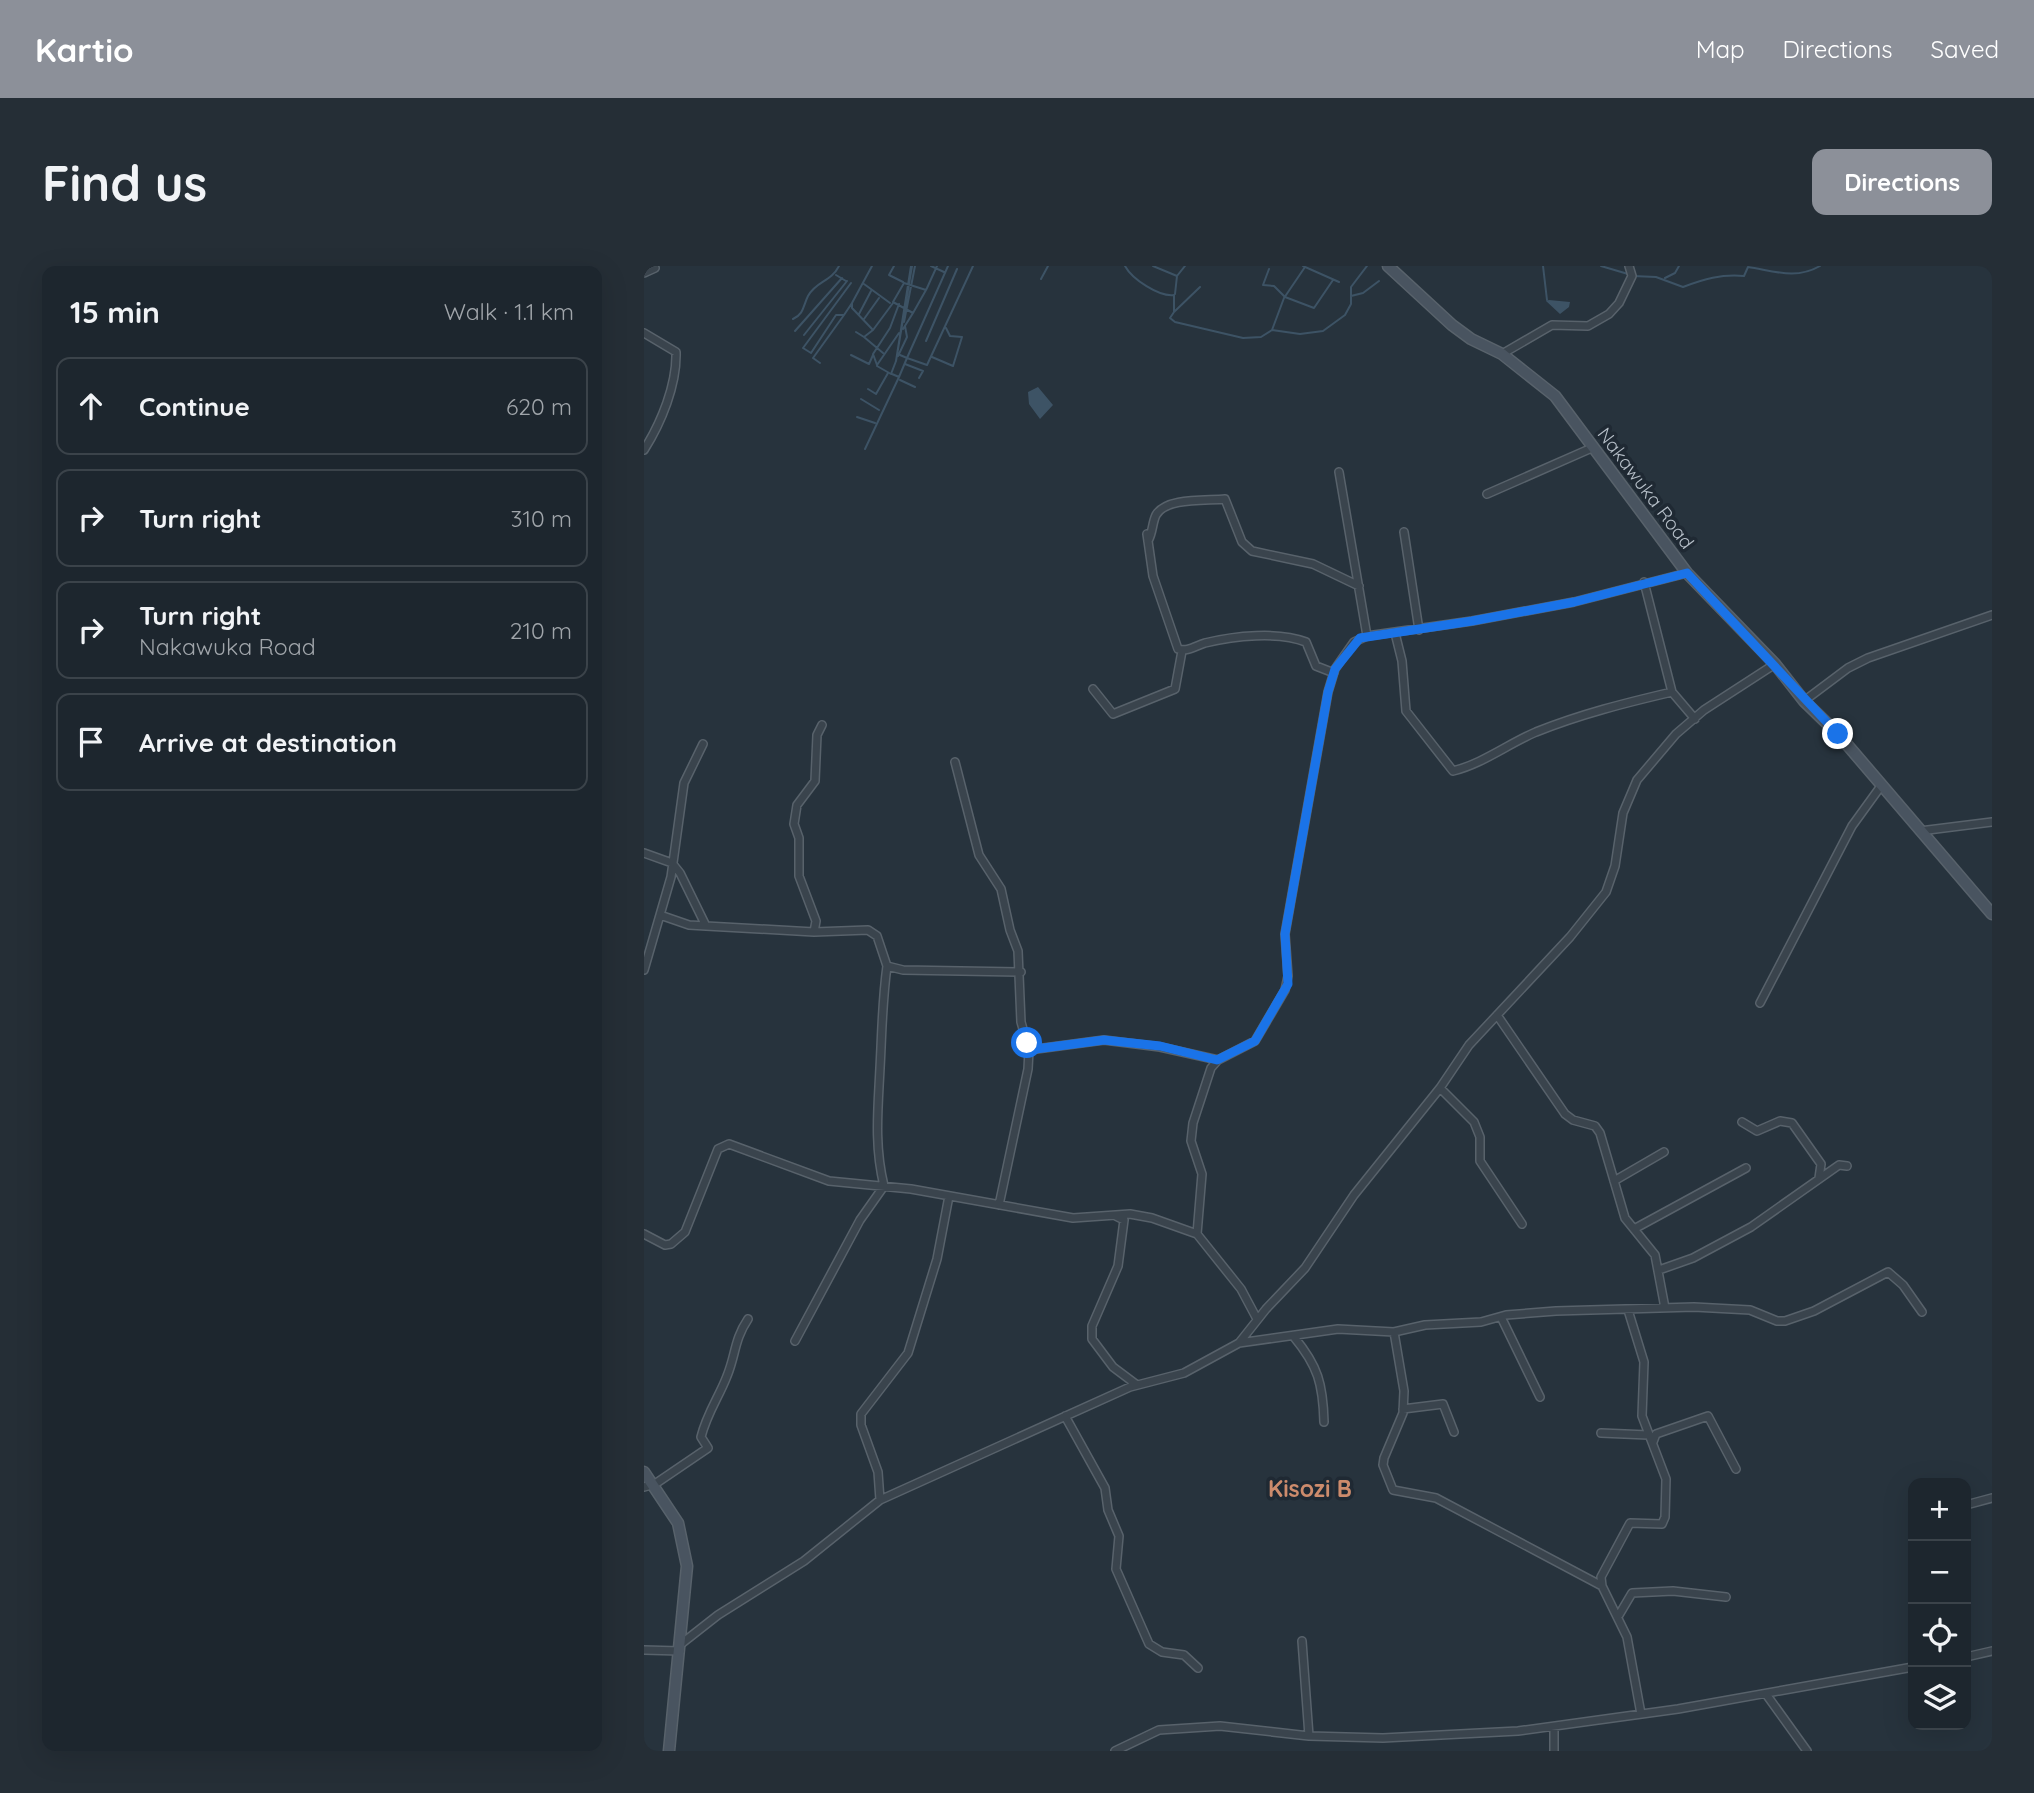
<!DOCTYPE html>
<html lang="en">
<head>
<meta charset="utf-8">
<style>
	:root { --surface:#1d262e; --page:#252e36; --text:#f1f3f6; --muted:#a0a5aa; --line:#3b434a; --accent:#8c9099 }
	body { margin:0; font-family:Quicksand,sans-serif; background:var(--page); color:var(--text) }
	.controls { position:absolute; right:21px; bottom:21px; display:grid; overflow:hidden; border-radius:14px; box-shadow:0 7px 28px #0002 }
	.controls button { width:63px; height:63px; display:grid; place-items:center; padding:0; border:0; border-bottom:2px solid var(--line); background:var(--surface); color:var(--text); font:35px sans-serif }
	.stop { position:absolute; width:21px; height:21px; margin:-16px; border:5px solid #1a73e8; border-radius:50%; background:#fff }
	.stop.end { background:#1a73e8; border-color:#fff; box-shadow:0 2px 7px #0008 }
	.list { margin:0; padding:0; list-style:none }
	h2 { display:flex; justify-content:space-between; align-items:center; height:91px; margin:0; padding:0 28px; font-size:30px }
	h2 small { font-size:23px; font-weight:400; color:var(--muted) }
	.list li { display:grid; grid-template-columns:46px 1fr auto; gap:21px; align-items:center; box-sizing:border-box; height:98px; margin:0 14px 14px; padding:0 14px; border:2px solid var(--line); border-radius:14px }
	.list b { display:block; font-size:26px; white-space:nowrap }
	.list p { margin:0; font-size:23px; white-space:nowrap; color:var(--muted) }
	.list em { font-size:23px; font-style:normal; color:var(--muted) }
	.icon { flex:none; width:38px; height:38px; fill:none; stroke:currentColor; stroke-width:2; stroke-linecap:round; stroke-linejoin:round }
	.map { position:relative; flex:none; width:1348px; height:1485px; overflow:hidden; border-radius:14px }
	header { display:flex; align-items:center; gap:42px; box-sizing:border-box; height:98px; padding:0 35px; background:var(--accent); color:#fff }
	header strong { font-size:33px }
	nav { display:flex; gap:38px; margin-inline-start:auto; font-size:24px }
	.intro { display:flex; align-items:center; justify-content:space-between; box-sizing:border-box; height:168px; padding:0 42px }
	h1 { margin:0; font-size:49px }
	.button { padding:18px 32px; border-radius:14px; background:var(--accent); color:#fff; font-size:24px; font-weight:700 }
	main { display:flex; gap:42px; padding:0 42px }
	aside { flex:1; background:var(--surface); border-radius:14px; box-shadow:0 7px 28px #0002 }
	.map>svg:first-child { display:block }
	.water { fill:#3d5365 }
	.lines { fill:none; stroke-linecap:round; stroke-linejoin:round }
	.stream { stroke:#3d5365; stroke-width:2 }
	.street-casing { stroke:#58626b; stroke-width:10 }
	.secondary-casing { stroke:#58626b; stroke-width:13 }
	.street { stroke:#3a444d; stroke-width:7 }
	.secondary { stroke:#495460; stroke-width:10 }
	.route { stroke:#1a73e8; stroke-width:9 }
	.labels { text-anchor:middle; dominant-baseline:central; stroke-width:7; stroke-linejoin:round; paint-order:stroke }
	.street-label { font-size:19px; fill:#b6bfc8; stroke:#1f2933 }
	.quarter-label { font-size:23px; font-weight:bold; fill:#cd8b6c; stroke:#1f2933 }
</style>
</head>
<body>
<header>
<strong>Kartio</strong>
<nav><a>Map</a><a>Directions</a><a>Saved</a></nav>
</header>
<div class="intro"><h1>Find us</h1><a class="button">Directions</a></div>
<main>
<aside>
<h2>15 min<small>Walk · 1.1 km</small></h2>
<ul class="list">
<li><svg class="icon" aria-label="ahead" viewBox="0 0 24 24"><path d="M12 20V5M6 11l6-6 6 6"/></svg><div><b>Continue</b></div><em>620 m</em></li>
<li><svg class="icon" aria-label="right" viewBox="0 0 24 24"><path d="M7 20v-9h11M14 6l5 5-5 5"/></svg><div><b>Turn right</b></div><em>310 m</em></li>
<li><svg class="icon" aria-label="right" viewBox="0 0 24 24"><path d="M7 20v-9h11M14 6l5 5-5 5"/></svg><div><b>Turn right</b><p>Nakawuka Road</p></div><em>210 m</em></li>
<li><svg class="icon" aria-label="arrive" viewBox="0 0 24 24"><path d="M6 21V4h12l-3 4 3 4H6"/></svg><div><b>Arrive at destination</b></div></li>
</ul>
</aside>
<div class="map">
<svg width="1348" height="1485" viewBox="0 0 1348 1485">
	<rect width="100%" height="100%" fill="#27333d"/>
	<path class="water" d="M905,34L926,36L925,41L916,48L902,35Z
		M394,121L409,139L396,153L385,138L384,126Z"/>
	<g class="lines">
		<path class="stream" d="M228,0L208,37V42L229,64L249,37
			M250,0L245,9L259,16
			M267,0L252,95L268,0
			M287,0L300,6
			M304,0L263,92L283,99L329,0
			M481,0C488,13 515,31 530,29V46L526,52L531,56L599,72L617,71L628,64L656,68L679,65L701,49L707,38V21L723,0
			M509,0L533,10L541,0
			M659,0L695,16
			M899,0L903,34
			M957,0L984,8
			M625,3L619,19L630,20L641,31L670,42L689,14
			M192,9L202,15
			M989,10L1012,11L1039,21C1060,13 1077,8 1100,10L1104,1C1130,5 1152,14 1176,0
			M1021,12L1031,7L1035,0
			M397,13L404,0
			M207,17L159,82L167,87L192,49H200L208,37
			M220,18L246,37
			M282,24L260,17L249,36L269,47L282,24L283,22L293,0
			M531,28L533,10
			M707,30L719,27L735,15
			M255,38L246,62L229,88L233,99L255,67
			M530,46L556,21
			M215,48L227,25
			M149,53C160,48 159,40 164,30C172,15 187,16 195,0
			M220,53L235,32
			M260,56L271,0
			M259,63L269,47
			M229,64L220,71L239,87
			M628,64L640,32L661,1
			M151,65L198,12
			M212,66L220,71
			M160,69L203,15
			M282,75L313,3
			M207,89L225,98L229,89
			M254,90L263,71L261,60
			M288,91L309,100L318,71L306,70L302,62
			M176,97L169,92L200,49
			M261,98L279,105L275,112
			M233,100L247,108L252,95
			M248,108L255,111L263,92L256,89
			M256,114L271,121
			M224,123L232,128L244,107
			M217,133L235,144
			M213,151L231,157
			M221,183L255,111"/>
		<g class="street-casing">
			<path id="street" d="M0,7L11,2
				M0,67L32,86C33,119 17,157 0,184
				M858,88L908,59L944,60L965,48L975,37L988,10L985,0
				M695,206L723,370
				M843,228L950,181
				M760,266L775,364
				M503,268L509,310L534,383C544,386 551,380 561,377C590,370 634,365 662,376L672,400L690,407
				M504,275C509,266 508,257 512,249C522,231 563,235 581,233L598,276L608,285L669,298L715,320
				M1000,316L1028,426L1051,453
				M751,367L758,395L762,445L809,505C838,498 864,478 892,466C937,448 981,437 1028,426
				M449,423L469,448L531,423L538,385
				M1160,435L1204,402L1224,392L1348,349
				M311,496L335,589L357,623L366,664L374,685L377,756L385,784L384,803L355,939
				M1276,565L1348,556
				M0,587L28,597L36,607L62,660L170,666L224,664L233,670L243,700L259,704L377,706
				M16,649L45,659L62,660
				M170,666L172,655L155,610V572L150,558L153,539L171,515L173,469L178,459
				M0,704L27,611L40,517L59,478
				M1116,737L1208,560L1237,520
				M853,749L921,848L929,854L951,860L956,867L981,952L1011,989L1021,1042
				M385,784L460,774L516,781L574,794
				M796,822L830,856L836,871V895L878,958
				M1098,856L1113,865L1136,855L1148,857L1177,898L1175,912
				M970,915L1020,886
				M472,950L480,954L474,1000L448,1060V1073L469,1101L493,1119
				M990,963L1102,902
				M0,968L21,979L27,978L41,966L74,883L85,878L185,915L267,923L429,952L486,948L508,952L553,968L597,1023L613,1053
				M553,968L558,908L547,875L549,857L567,802L574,794L611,775L641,724L644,710L641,668L684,426L691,403L700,390L710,376L723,370L828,355L930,336L1043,307
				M1015,1004L1049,992L1107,961L1195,899L1203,900
				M858,1053L896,1131
				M750,1066L760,1125L759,1147L740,1192L739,1199L749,1224L792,1232L958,1320L957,1311L986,1257L1018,1258L1021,1251L1022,1213L998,1150L1000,1096L984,1044
				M650,1071C674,1100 679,1118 680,1156
				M151,1075L216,954L240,920C230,879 234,843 236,802C238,766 238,737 243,700
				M595,1077L694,1063L750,1066L781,1059L837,1056L862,1049L912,1045L1050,1041L1106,1044L1133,1055H1141L1170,1045L1244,1006L1259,1019L1278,1046
				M759,1143L799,1138L810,1166
				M421,1150L461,1222L464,1244L475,1270L472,1303L505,1378L518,1386L540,1389L554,1402
				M957,1167L1004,1169
				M1009,1176L1012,1168L1064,1150L1092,1203
				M0,1221L11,1218L64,1182L57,1171C63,1147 75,1131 83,1110C92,1088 90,1074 104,1053
				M236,1234L234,1206L217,1159V1148L264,1087L293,993L305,930
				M1322,1239L1348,1232
				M958,1320L983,1371L997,1448
				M975,1349L988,1327L1029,1325L1082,1331
				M658,1375L665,1470
				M37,1378L74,1349L160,1295L236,1234L486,1121L540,1107L595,1077L622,1043L661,1002L710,929L796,822L825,779L926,671L962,626L971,600L979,547L993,514L1032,468L1060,444L1131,398
				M0,1384L36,1385
				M1322,1391L1348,1385
				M1122,1428L1163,1485
				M910,1462V1485
				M471,1485L515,1464L576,1460L665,1470L739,1472L874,1465L1034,1443L1269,1401"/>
		</g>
		<g class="secondary-casing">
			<path id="secondary" d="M744,0L808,59L827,73L858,88L911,130L1043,307L1131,398L1160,435L1194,468L1348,648
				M0,1206L34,1257L43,1300L25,1485"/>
		</g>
		<use href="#street" class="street"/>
		<use href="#secondary" class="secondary"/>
	</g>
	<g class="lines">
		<path class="route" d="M383,777L384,784L460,774L516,780L573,794L611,775L644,718L641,668L684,426L691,403L716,372L828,355L930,336L1043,307L1194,468"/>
	</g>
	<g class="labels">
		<g class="street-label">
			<text transform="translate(1002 222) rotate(53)">Nakawuka Road</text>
		</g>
		<g class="quarter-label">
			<text x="666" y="1222">Kisozi B</text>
		</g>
	</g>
</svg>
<div class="controls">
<button>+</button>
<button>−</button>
<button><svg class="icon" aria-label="locate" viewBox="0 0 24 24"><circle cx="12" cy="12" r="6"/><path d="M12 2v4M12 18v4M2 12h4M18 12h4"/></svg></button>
<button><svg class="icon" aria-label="layers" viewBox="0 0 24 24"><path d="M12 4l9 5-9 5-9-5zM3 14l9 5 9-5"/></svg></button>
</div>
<div class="stop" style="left:383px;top:777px"></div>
<div class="stop end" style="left:1194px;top:468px"></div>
</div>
</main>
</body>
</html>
